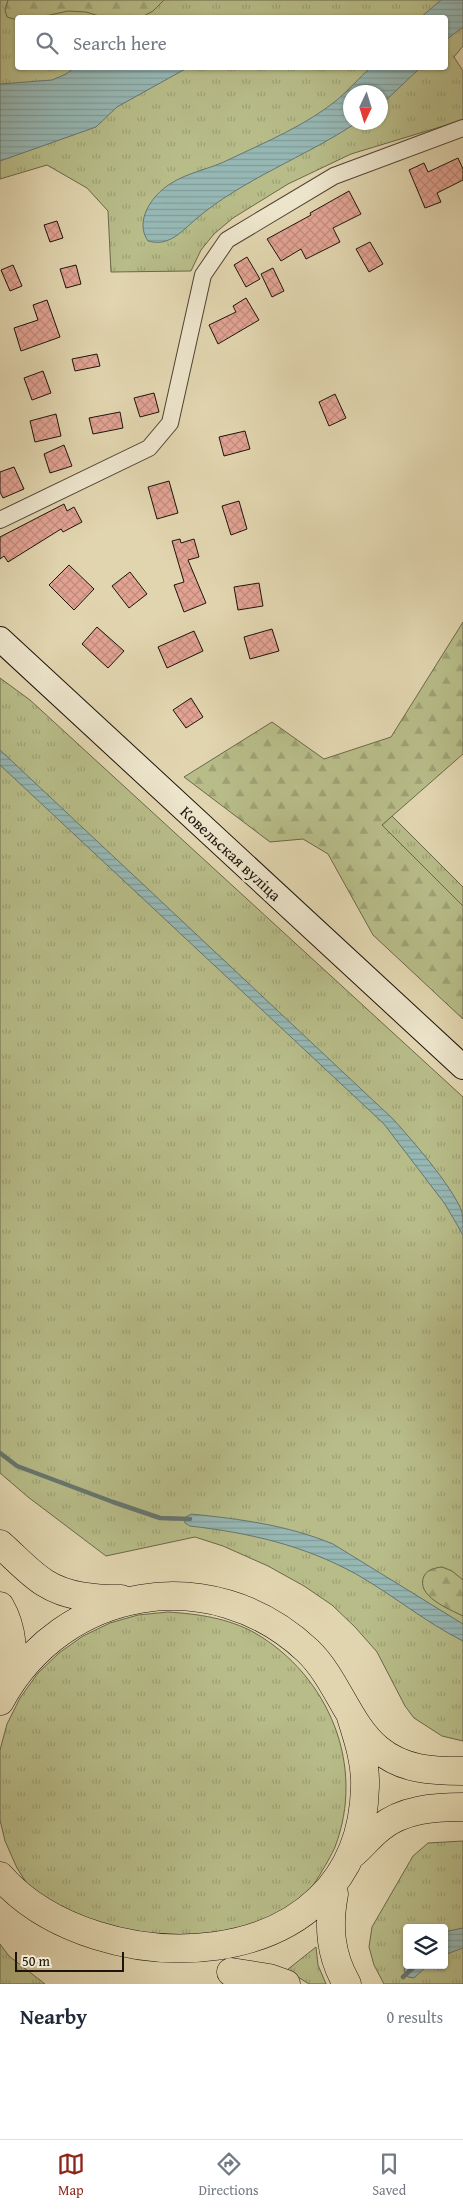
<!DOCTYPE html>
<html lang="en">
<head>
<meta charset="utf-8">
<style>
	:root { --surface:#fff; --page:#f6f6f7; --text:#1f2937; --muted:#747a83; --line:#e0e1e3; --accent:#8f2418 }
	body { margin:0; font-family:"Gentium Book Plus",serif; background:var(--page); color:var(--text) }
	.controls { position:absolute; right:15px; bottom:15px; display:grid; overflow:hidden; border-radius:5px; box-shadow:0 1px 4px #0004 }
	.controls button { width:45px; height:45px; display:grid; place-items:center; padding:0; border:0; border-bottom:1px solid var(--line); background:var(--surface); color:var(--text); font:25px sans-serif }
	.compass { position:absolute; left:343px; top:85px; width:45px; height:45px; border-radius:50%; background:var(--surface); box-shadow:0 1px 4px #0004; rotate:184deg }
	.scale { position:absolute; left:15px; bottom:12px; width:109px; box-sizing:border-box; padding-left:5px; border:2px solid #1d140b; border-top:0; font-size:14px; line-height:18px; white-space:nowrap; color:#1d140b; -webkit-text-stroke:4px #ece4cb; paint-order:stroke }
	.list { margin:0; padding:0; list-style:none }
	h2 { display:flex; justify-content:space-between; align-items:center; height:65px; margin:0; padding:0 20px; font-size:21px }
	h2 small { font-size:16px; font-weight:400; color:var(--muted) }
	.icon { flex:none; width:28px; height:28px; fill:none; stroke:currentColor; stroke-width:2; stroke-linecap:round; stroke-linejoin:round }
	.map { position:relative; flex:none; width:463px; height:1984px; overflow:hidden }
	.search { position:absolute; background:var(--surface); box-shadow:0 1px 4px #0004; left:15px; right:15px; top:15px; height:55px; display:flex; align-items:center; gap:12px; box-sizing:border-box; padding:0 18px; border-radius:5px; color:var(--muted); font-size:19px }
	.sheet { height:155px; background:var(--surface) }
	nav { display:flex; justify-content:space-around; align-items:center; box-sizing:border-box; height:70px; border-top:1px solid var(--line); background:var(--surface); font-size:14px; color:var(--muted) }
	nav a { display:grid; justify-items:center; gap:2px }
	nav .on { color:var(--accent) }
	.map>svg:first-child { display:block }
	.grass { fill:url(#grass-tufts); stroke:#6a684a; fill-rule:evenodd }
	.forest { fill:url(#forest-firs); stroke:#6a684a }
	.water { fill:url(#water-rules); stroke:#667670 }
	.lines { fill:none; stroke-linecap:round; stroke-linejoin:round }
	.stream { stroke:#667670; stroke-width:4.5 }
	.building { fill:url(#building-cross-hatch); stroke:#1d140b }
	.street-casing { stroke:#4e4434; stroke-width:18 }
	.secondary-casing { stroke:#1d140b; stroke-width:26 }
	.highway-casing { stroke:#1d140b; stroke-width:29 }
	.street { stroke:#ece4cb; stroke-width:16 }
	.secondary { stroke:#ece4cb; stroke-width:24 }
	.highway { stroke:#e1d5af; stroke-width:28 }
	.labels { text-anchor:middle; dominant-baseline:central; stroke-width:5; stroke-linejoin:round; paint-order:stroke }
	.street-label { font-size:16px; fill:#1d140b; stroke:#ece4cb }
</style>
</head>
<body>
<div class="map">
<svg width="463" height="1984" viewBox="0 0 463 1984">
	<defs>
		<pattern id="grass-tufts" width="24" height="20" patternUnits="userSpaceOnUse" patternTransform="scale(1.25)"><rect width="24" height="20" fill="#b7bc88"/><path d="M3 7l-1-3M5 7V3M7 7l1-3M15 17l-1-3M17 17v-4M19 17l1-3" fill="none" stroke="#9da174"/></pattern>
		<pattern id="forest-firs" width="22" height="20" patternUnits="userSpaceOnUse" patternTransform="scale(1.25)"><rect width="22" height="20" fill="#b7bc88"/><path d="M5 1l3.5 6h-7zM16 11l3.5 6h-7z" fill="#9da174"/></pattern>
		<pattern id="water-rules" width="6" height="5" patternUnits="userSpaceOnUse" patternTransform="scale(1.25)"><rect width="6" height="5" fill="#96b7b3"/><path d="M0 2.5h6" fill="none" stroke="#819c99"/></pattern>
		<pattern id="building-cross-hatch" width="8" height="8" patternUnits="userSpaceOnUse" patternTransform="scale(1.25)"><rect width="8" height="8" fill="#e2a393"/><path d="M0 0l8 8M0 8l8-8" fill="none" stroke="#c18b7d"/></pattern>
	</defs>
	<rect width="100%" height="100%" fill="#e1d5af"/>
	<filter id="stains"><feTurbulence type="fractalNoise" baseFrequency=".004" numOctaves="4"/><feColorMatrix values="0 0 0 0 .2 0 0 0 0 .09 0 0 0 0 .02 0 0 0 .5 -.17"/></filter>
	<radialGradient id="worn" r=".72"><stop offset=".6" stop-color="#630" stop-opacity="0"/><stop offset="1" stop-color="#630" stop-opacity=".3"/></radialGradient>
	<path class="grass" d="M0,0H463V46L454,57L463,71V120L351,154L288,184L233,218L214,234L201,250L191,271L111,272L108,211L87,188L47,165L0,179ZM18,18H446V68H18ZM350,92H380V122H350Z
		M0,678L30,700L463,1097V1741L442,1736L414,1718L405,1706L377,1652L355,1627L332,1605L304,1586L268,1566L223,1546L195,1537L106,1556L28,1497L0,1473Z
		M392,816L463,887V906L382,825Z
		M168,1612C198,1614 228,1618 255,1633C329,1676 366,1766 335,1847C330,1859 304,1903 294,1910C285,1917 270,1919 259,1923C226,1936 193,1948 160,1960L33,1893L17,1868L5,1841L0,1820V1750L7,1724L20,1698L38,1673L59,1653L83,1636L110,1623L138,1615Z
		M463,1841V1984H384L374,1965L369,1947L372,1927L413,1856L428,1843ZM407,1928H444V1965H407Z
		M0,1944L9,1956L45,1984H0Z
		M316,1947L318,1965L326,1984H309L287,1970Z"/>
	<path class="forest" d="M8,0H164L153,11L142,17H102L86,12L68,11L41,17L18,18L17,20L7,17L5,10Z
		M463,622V754L382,825L463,906V1019L373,935L328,854L303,839L270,842L184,777L272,722L324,759L391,737Z
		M442,1567L452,1571L463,1580V1616C449,1609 415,1596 424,1576C428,1569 435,1568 442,1567Z"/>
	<path class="water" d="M441,0H463V27L446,40V18L421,17Z
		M74,68H187L117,107L96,127L0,161V84L52,80L66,74Z
		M370,68H420L381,105L380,92H350V122L356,123C305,157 243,179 196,219C181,232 169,247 148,241C134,221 152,195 170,184C188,172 211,169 230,159C266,142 306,125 337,100C349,90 359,78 370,68Z
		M0,750L393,1119C412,1140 453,1187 462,1212C463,1219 463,1228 463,1235L445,1204L384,1124L0,765Z
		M191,1514C240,1519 287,1525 333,1544L463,1624V1641C425,1622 393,1595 356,1574C303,1545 250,1533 190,1526L185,1523L184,1518Z
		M463,1928V1948L444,1955V1932Z
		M407,1958V1965H428L414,1978L408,1977L404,1971Z"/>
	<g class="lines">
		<path class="stream" d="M0,1453L17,1466L113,1502L160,1518L190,1519
			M403,1977L416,1965"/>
	</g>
	<path class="building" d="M458,158L463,169V180L437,193L441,202L425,208L409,170L424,163L428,172Z
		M349,191L361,214L333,228L340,242L306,259L301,249L281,261L267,239L311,215L310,213Z
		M57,221L63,238L50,242L44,225Z
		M370,242L383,264L369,272L356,249Z
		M247,257L260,279L246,287L234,265Z
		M13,265L22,286L10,291L1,270Z
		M76,265L81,284L66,288L60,269Z
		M273,268L284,291L272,297L261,274Z
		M246,298L259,320L218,344L209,325L236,312L233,306Z
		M47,300L60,337L21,351L14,328L38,320L33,305Z
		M97,354L100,366L75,371L72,359Z
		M43,371L51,393L32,400L24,378Z
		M154,393L159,412L140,417L134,398Z
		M335,394L346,418L329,426L319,402Z
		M120,412L123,428L93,434L89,418Z
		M56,414L61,436L35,442L30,421Z
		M245,431L250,449L224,456L219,437Z
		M64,445L72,466L50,473L44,454Z
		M14,467L24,489L3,498L0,492V472Z
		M169,481L178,513L157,519L148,487Z
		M239,501L247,529L231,535L222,506Z
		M64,504L67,511L74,507L82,522L63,532L61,529L8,562L4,556L0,559V537Z
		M180,539L181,543L194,539L199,557L188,560L206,603L184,612L174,585L184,582L172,541Z
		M69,565L94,589L74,610L49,585Z
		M130,572L147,594L129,608L112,586Z
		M259,583L263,606L238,610L234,587Z
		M97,627L124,651L108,668L82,644Z
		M272,629L279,651L250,659L244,637Z
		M194,631L203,651L167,668L158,647Z
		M191,698L203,717L186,728L173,710Z"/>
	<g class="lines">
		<g class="street-casing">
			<path id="street" d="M0,520L149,448L170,423L203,275L227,240L334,176L463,128"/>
		</g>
		<g class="secondary-casing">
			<path id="secondary" d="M0,639L463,1067"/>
		</g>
		<g class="highway-casing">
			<path id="highway" d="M0,1544C15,1557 29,1573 45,1583C67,1597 95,1599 121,1599
				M0,1606C14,1630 13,1655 11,1681
				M0,1701C62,1586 212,1560 308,1651C337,1679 348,1724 378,1749C403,1770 432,1771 463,1771
				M354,1853C363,1845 371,1835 380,1828C403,1809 435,1807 463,1807
				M0,1876C95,1984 360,1984 365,1787C366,1763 358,1739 351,1717
				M334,1894C328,1926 330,1955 347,1984
				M231,1972L269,1978L286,1984"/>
		</g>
		<use href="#street" class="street"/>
		<use href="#secondary" class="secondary"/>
		<use href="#highway" class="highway"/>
	</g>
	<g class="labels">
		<g class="street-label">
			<text transform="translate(231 853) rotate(43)">Ковельская вуліца</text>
		</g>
	</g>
	<rect width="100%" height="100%" filter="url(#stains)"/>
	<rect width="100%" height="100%" fill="url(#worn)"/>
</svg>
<div class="controls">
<button><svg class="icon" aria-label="layers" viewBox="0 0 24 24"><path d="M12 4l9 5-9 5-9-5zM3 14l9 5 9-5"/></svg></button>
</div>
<svg class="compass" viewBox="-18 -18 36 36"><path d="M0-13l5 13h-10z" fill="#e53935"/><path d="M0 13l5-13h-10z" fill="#747a83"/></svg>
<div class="scale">50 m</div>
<div class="search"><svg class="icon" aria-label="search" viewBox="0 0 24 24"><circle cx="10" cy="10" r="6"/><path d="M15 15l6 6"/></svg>Search here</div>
</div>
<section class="sheet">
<h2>Nearby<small>0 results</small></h2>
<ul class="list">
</ul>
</section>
<nav>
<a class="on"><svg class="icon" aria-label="map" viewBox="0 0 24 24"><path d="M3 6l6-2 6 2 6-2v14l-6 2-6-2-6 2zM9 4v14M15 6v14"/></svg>Map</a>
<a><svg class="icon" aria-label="directions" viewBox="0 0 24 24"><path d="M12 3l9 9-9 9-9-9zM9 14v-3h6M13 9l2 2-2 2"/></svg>Directions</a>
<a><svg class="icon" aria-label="saved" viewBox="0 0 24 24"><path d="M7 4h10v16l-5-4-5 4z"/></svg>Saved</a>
</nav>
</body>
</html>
